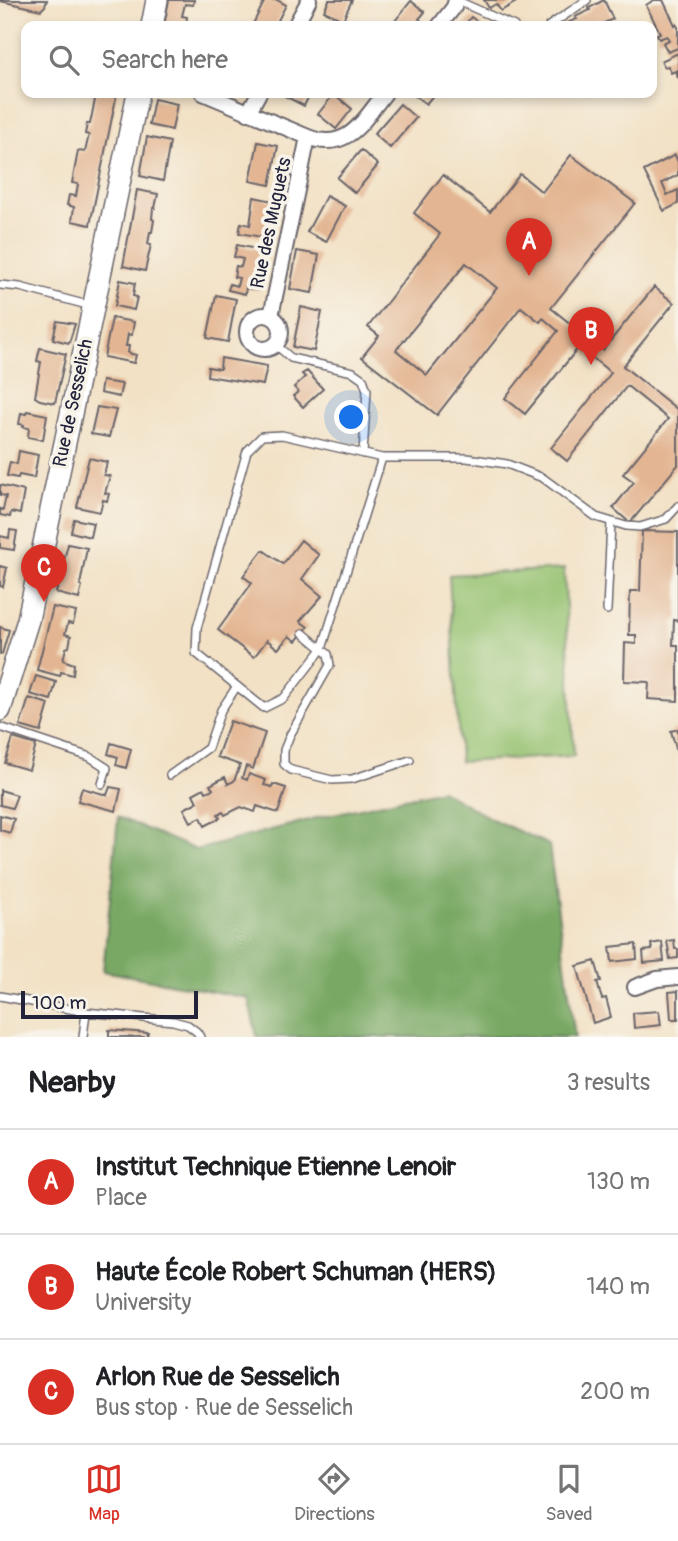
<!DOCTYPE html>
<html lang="en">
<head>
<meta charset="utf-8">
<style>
	:root { --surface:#fff; --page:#f6f6f6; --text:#202124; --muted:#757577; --line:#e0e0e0; --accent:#d93025 }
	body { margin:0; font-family:Pangolin,sans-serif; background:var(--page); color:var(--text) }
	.scale { position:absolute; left:21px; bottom:18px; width:177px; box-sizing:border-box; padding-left:7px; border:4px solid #22223b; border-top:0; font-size:19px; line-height:24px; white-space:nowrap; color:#22223b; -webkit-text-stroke:5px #f7f3e8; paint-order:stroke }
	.you { position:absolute; left:352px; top:418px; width:24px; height:24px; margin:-18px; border:5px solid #fff; border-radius:50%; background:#1a73e8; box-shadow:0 0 0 10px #1a73e833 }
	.badge { display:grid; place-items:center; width:46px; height:46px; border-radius:50%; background:var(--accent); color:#fff; font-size:23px; font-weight:700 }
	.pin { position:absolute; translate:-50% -58px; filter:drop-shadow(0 2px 4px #0008) }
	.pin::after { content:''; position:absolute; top:37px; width:24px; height:21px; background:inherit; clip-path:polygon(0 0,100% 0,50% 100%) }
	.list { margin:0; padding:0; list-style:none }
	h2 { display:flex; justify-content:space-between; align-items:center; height:91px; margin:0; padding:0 28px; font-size:30px }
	h2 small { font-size:23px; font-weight:400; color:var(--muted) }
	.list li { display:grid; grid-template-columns:46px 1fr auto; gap:21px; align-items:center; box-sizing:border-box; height:105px; padding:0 28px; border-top:2px solid var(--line) }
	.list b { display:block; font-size:26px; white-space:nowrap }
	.list p { margin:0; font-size:23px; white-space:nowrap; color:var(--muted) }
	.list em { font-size:23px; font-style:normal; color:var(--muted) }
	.icon { flex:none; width:38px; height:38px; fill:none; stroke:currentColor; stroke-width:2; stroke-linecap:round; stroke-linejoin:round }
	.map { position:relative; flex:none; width:678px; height:1037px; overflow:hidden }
	.search { position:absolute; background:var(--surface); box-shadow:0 4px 10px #0003; left:21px; right:21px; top:21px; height:77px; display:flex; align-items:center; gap:18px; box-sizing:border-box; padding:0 24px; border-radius:14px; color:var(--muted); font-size:26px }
	.sheet { height:406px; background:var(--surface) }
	nav { display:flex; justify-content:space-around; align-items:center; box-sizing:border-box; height:98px; border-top:2px solid var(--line); background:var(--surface); font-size:19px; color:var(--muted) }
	nav a { display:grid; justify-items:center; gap:4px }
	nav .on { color:var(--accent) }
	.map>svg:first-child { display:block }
	.green { fill:#95c271; stroke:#5c7256; stroke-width:2 }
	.forest { fill:#78a863; stroke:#4d654f; stroke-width:2 }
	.building { fill:#e3b592; fill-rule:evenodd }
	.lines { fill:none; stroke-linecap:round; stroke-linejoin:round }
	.lane-casing { stroke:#6b656b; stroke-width:10 }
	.street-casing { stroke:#6b656b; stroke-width:18 }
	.secondary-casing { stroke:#6b656b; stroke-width:24 }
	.lane { stroke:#fff; stroke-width:7 }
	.street { stroke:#fff; stroke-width:14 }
	.secondary { stroke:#fff; stroke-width:21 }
	.labels { text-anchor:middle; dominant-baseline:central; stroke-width:7; stroke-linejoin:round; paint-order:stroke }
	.street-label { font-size:19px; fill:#22223b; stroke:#f7f3e8 }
</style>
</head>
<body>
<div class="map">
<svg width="678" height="1037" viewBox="0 0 678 1037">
	<rect width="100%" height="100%" fill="#f7f3e8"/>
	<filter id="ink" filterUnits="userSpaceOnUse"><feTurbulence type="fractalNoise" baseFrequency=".0143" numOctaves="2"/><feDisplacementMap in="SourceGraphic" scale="14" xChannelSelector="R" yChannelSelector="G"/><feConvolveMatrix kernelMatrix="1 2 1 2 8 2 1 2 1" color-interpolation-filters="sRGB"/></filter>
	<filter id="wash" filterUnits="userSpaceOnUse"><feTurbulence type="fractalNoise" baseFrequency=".00686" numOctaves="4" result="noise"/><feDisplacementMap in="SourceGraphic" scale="28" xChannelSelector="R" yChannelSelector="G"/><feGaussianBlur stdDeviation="1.57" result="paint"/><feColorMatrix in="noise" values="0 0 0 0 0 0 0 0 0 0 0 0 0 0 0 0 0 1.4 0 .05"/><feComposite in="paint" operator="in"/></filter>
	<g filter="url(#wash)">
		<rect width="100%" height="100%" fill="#f2e1c5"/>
		<path class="green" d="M564,569L574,756L460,762L449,575Z"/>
		<path class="forest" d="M441,790L492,819L549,845L575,1037H257L248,998L103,971L118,817L196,850L320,817Z"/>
		<g id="blocks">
			<path class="building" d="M0,0H47L45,6L41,10L0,1Z
				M169,0H194L193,5L185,4L182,16L187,17L186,26H164Z
				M265,0H277L286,5L275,26H252Z
				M329,0H352L343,20L324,11Z
				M484,0H515L516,2L501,11L496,4L489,8Z
				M604,0L613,19L598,26H560L577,19L575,17L590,10L589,8Z
				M654,0H663L675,25L676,24L678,27V48L668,52L663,43L669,40L667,36L659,39L657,34L660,33L646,5Z
				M411,1L425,12L419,19L425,24L423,26H391Z
				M471,17L483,26H464Z
				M678,53V78L675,71L671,73L668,66L665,67L661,61Z
				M90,93H117L90,225L72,221L74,207L67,205L69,195L76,196L78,184L72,183L78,151L85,152L89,135L85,134L87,124H90L96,95L90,94Z
				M279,93H306L304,96L308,98L304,106Z
				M411,93H435L426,104Z
				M334,94L352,109L336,129L318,114Z
				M154,99L177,104L172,130L149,125Z
				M400,104L416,118L390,148L374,134Z
				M147,137L170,142L163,181L140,176Z
				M258,142L278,146L270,185L250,181Z
				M361,150L378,165L355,193L337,178Z
				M571,155L635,203L551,308L603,350L654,287L674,303L623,366L678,410V465L630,523L613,508L634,482L623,474L668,419L627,386L567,461L551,448L611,373L579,347L525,414L505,398L558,331L543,318L540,322L521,307L437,415L362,357L379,336L368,327L440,234L414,213L443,175L490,212L520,174L542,192ZM466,263L497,288L427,375L396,350Z
				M675,155L678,162V175L662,183L667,195L678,190V204L664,211L644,171Z
				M137,190L158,194L155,208H153L152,219L154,220L152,232H150L148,244L151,245L145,271L123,266Z
				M326,196L345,206L326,242L307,232Z
				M254,197L273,201L268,238L239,233L241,223L250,225Z
				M237,245L265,251L258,290L246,288L245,294L228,290L230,284L237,286L239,278L234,277L236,266L241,267L243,259L234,257Z
				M297,251L319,255L312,293L290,289Z
				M120,280L135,283L133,296L137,297L134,310L115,306Z
				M216,295L236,299L228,342L207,338Z
				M301,307L322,312L314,351L293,347Z
				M112,318L134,322L132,335L128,334L126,346H129L128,353L136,355L134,363L104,357Z
				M57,321L75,324L69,343L53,339Z
				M40,348L66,354L55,403L40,400L35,397L41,362L37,361Z
				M221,358L267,366L263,385L207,376L208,367L220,369Z
				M307,371L323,389L303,407L293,396L298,392L294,387L305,377L302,374Z
				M102,381L122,384L119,397L100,393Z
				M97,407L116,410L109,437L91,434Z
				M27,411L47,415L43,440L28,437L29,428L23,427L24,425L19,424L21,413L26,414Z
				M19,451L38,455L34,478L19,475L18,478L7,476L10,462L17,464Z
				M89,458L107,462L104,475L110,476L105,493L109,494L107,501L103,500L100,512L77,507Z
				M0,485L24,491L20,514L11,512L10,517L0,515V509L3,510L6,496L0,495Z
				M74,519L93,523L90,537L71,532Z
				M10,530L17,531L14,550L0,548V536L9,538Z
				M642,531L678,532V621L674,620L673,645H678V701L648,699L649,682L624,681L625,643L636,644V635H629L630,591H640Z
				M301,540L319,555L302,579L322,596L300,621L308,627L296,641L289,636L278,649L267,640L254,657L218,630L252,583L243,576L263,550L283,564Z
				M68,544L87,548L80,585L82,586L79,599L56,593Z
				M0,566L7,568L3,587L0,586Z
				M53,607L76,612L73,624L68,623L65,634L71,636L69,647L66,648L63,660L74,664L73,675L61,672L60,676L37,670Z
				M0,627L9,630L2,654H0Z
				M36,676L56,682L51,700L30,694Z
				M29,698L49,704L41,732L20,726Z
				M230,721L265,733L253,769L246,766L242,778L247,780L249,774L266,780L264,785L272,787L273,784L286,788L278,813L257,806L255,812L241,807L225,815L223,812L218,814L220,818L205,826L201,817L191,822L184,809L197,802L193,794L204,788L206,792L213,789L210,785L225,777L228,784L234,781L240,765L217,757Z
				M678,729V752H677L671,731Z
				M13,738L36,745L29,770L5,763Z
				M111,743L131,749L126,768L116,765L118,757L108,754Z
				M110,787L121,789L116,811L78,801L82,788L107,795Z
				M0,790L17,795L12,808L0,805Z
				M0,815L14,819L10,833L0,830Z
				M674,940L675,949H678V958L670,959L667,941Z
				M662,942L664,961L644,963L643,951L652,950L651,944Z
				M636,944L637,959L612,962L610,947Z
				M595,961L601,981L597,982L600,993L602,999L606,998L611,1017L593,1023L577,966Z
				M678,991V1019H671L669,992Z
				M659,1011L661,1025L634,1028L633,1013Z
				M109,1030L148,1033L147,1037H109Z"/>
		</g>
	</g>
	<g filter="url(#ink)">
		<use href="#blocks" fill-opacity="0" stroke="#6b656b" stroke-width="2"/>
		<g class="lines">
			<g class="lane-casing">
				<path id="lane" d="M456,0L514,26
					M549,26L587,0
					M0,285L20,287L91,306
					M276,345L291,358L353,372L363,379L367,390L363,454
					M382,458L322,649L284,698L264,708L196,653L197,628L247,451L262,436L282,435L382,458H467L507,464L543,478L596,517L626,526L640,527L666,519L678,506
					M607,610L611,522
					M303,633L328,654L330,665L290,735L284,750V764L291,770L332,780L352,779L410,760
					M0,727L90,757L107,768L102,784
					M170,775L208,748L221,710L237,686
					M0,996L86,1012L173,1021L188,1025L197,1032L200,1037
					M83,1037L86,1012"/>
			</g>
			<g class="street-casing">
				<path id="street" d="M295,26L309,0
					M439,26L454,7L456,0
					M203,93L308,137C348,153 364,119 385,93
					M248,113L259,93
					M247 332a17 17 0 1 1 34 0a17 17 0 1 1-34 0Z
					M271,316L308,137
					M635,987L657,979L678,977"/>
			</g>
			<g class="secondary-casing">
				<path id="secondary" d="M152,26L157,0
					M0,710L28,620L138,93"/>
			</g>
			<use href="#lane" class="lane"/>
			<use href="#street" class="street"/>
			<use href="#secondary" class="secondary"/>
		</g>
	</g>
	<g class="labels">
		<g class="street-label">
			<text transform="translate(271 223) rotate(-78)">Rue des Muguets</text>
			<text transform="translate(73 403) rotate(-78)">Rue de Sesselich</text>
		</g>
	</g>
</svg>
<div class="scale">100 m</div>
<div class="you"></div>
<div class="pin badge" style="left:529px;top:276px">A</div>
<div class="pin badge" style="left:591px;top:365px">B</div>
<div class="pin badge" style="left:44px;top:602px">C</div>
<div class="search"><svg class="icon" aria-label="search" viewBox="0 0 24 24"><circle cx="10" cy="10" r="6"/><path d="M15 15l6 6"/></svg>Search here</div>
</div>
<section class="sheet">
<h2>Nearby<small>3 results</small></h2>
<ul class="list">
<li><span class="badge">A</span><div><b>Institut Technique Etienne Lenoir</b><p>Place</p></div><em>130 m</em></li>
<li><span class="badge">B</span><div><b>Haute École Robert Schuman (HERS)</b><p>University</p></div><em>140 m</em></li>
<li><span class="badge">C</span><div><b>Arlon Rue de Sesselich</b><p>Bus stop · Rue de Sesselich</p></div><em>200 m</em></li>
</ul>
</section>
<nav>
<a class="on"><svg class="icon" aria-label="map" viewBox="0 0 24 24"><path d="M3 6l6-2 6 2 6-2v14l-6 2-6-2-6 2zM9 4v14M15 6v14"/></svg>Map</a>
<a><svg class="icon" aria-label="directions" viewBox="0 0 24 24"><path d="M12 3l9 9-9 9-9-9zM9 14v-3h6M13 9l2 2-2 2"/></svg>Directions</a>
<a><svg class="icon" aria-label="saved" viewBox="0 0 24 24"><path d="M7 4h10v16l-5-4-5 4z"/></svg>Saved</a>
</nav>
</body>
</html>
